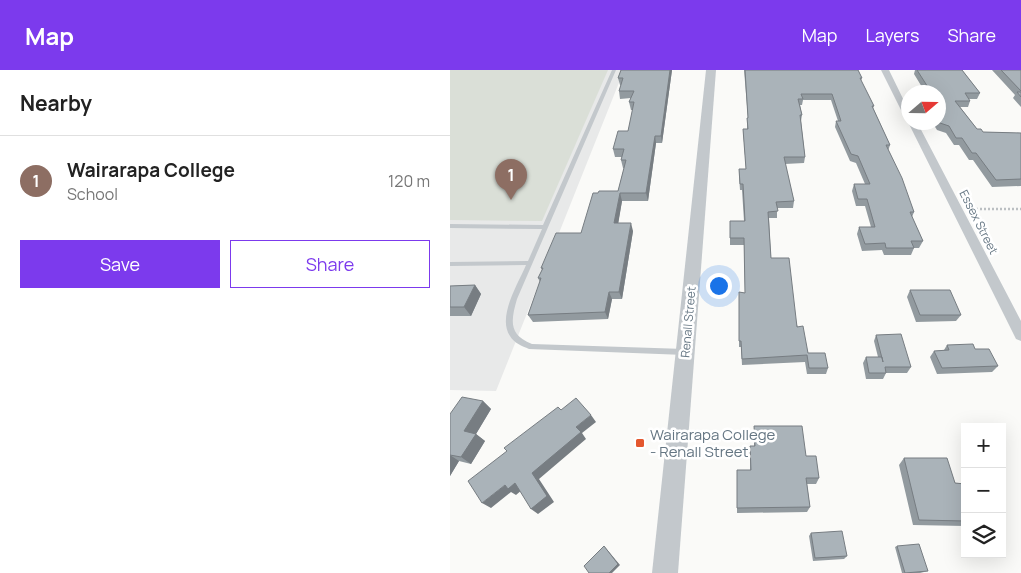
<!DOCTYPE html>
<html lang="en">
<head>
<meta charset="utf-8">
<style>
	:root { --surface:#fff; --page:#f2f2f2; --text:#222; --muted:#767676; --line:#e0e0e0; --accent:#7c3aed }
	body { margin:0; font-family:Manrope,sans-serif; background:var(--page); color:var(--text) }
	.controls { position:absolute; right:15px; bottom:15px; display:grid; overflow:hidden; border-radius:0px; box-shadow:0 5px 20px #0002 }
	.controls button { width:45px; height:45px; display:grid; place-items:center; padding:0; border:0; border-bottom:1px solid var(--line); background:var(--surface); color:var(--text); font:25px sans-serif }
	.compass { position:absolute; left:451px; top:15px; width:45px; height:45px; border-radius:50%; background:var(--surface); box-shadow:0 5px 20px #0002; rotate:70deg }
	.you { position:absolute; left:268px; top:215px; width:18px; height:18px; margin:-12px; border:4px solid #fff; border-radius:50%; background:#1a73e8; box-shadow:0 0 0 8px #1a73e833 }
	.badge { display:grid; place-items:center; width:32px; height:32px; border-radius:50%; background:var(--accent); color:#fff; font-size:16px; font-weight:700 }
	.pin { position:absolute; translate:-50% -41px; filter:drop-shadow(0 1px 2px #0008) }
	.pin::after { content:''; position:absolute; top:26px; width:18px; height:15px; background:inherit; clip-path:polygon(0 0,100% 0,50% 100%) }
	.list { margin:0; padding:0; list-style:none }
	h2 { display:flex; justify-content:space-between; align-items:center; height:65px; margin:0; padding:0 20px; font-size:21px }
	h2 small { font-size:16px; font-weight:400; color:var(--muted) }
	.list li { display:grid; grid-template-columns:32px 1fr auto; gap:15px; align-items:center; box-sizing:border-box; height:90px; padding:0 20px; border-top:1px solid var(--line) }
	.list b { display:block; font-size:19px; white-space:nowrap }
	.list p { margin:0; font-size:16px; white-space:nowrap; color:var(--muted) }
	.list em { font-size:16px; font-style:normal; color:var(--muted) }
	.actions { display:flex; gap:10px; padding:15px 20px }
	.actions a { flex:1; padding:11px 0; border:1px solid var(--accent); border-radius:0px; text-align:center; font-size:18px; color:var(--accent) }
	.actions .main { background:var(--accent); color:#fff }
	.icon { flex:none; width:28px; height:28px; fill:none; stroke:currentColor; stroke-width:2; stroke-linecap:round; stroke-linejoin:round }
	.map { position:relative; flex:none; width:571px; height:503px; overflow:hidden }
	header { display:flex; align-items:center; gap:30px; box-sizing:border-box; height:70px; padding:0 25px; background:var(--accent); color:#fff }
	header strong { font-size:24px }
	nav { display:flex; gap:28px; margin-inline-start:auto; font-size:18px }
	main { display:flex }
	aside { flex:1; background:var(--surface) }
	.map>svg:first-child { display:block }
	.built { fill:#e8e9e9 }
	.green { fill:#dadfd7 }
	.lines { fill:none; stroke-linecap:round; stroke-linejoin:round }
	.path { stroke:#bbbfc2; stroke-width:2.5; stroke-dasharray:2 2; stroke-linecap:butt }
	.service { fill:#c3c8cc; fill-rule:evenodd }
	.minor { fill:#c3c8cc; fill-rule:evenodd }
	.tertiary { fill:#c3c8cc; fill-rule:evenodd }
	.wall { fill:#929a9f }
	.shaded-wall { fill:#777d82 }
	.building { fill:#aab3b9; stroke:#777d82 }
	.poi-dot { fill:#e4572e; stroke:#fff; stroke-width:2 }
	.labels { text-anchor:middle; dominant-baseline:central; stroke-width:5; stroke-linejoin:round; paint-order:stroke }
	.street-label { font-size:12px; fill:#657683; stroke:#fff }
	.near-poi-label { font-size:15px; fill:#657683; stroke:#fff; text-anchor:start }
</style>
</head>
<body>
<header>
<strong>Map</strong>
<nav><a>Map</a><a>Layers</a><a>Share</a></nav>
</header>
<main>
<aside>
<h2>Nearby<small></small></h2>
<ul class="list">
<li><span class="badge" style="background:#8d6e63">1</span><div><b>Wairarapa College</b><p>School</p></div><em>120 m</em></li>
</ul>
<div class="actions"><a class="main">Save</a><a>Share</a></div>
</aside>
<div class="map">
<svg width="571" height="503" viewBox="0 0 571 503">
	<rect width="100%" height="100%" fill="#fafaf8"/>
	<path class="built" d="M0,0H174L46,321L0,320Z"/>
	<path class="green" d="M0,0H158L92,151L0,150Z"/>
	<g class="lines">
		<path class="path" d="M522,139H571"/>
		<path class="service" d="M162,0H166L67,229C61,250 58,265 82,274L235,279L238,280L239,282L238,284L235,285L79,279C72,276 64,273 60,266C47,247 68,214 76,195L0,196V192L78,191L92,159L0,158V154L93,155Z"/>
		<path class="minor" d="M431,0H439L458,39V48L454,46Z
			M458,51V52H467L571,251V271L566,269L564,265L458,52Z"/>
		<path class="tertiary" d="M256,0H266L228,503H202Z"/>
	</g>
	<path class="wall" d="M171,0H222L212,73H206L198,131H172L168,153L183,161L172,229H162L158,249L83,252L78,245L90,212L88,208L92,200L91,198L131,163L148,123L168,121L174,98H173L171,90L172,87H165L163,79L178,61L183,40H181L179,32L181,28L170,29L169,21L171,15H170L168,8Z
		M294,0H408L412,8L411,11L424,36L423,38L440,75L438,81L464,142L462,147L473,171L469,178H464L461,185H434L432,180L412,181L407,164L409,157H421L415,136H406L402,121L404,114H415L406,93L400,91L385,57L386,51H388L381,30H353L352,35H350L352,45L351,51L355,87L354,93L335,94L344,131L343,138H327V148H319L321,188L358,283L378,298L376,304H357L355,292L292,295L291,277H289V222L295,223L294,175H280V168L294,151L292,120H290L289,106V99H296L293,59H297V48H298Z
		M465,0H512L530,23L527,29H519L520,31L518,37H510L527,59L533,62L571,63V116L542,117L523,90H519L509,75H504L496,63L487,60L482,52H488V22H475L464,4Z
		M542,0H571V37L563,28L565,25Z
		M25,215L31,224L21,246H0V216Z
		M460,220L511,245L506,251L466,252L457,227Z
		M426,265L461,297L457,303H436L433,309H416L413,293L416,287H428L424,271Z
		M497,275L548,296L542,302L487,304L480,287L484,281L494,280Z
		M33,331L41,339L26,364L35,371L21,394L9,391L0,406V344Z
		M304,356L356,386L369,408L366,414H357L360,437L357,442L287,443V400H300V376H304Z
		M454,388L505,413L515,414V456L463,455L449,395Z
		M361,463L397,486L394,489L363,491L359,466Z
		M447,476L478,501L470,503H452L445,477Z"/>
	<path class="shaded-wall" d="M220,0H222L212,73L211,66Z
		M205,66L206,73L198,131L196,123Z
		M170,123L172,131L167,161L164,153Z
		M181,153L183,161L172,229L169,222Z
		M25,215L31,224L21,246L14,237Z
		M159,222L162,229L158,249L155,242Z
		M33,331L41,339L26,364L35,371L21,394L11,387L14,361Z
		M141,345L146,352L132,363L136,369L89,409L104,432L88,444L81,439L82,403L126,357Z
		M0,385L9,391L0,406Z
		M65,413L73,419L66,425L61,422L41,438L32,433L55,415Z
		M154,476L170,495L162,503H159Z"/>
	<path class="building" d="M171,0H220L211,66H205L196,123H170L164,153H181L169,222H159L155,242L78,245L91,208H88L93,198H91L106,163H131L143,123H148L149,121H168L176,90H171L174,79H163L168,61H178L184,32H179L184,21H169L173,8H168Z
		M295,0H408L412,8H410L424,36H422L440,75H436L452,108L464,142H460L473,171H461L464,178H436L435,173L415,174L409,157H425L417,129H408L404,114H420L408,86L401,84L386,51H391L382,24H351L353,29H348L352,45H350L355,87H334L344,131L326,132L328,141L318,142L321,188H339L347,257L353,256L358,283H375L378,298H359L357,285L292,289L291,271H289V222L295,223L294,168H280V151H295L293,114H290L289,99H296L293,59H298L297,48H298Z
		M467,0H512L530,23H515L520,31H505L527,59H531L533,62L571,63V109L546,110L526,83H522L512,68H506L499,56L490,53L488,52V37L489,36L488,35V22H481Z
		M551,0H571V21Z
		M567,22H571V27Z
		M25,215L14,237H0V216Z
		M460,220H500L511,245H470Z
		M451,264L461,297H435L436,303H419L416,287H432L433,292L426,265Z
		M523,274L525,279H539L548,296L492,298L484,281L499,280L497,275Z
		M12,327L33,331L14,361L26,364L11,387L0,385V344Z
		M126,328L141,345L126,357L131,362L82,403L97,426L81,439L65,413L58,419L55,415L32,433L18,411L57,381L54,378L108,337L111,340Z
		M304,356H352L356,386H366L369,408H356L360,437L287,438V400H301L300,376H305Z
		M454,388H497L505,413L515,414V451L469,450Z
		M392,461L397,486L365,488L361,463Z
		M469,474L478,501L455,503L447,476Z
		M154,476L168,494L159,503H139L134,496Z"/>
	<rect class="poi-dot" x="185" y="368" width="10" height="10" rx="2.5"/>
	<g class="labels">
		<g class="street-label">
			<text transform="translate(529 152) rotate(63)">Essex Street</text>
			<text transform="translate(238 252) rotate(-85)">Renall Street</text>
		</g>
		<g class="near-poi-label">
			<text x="200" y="364">Wairarapa College<tspan x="200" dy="17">- Renall Street</tspan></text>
		</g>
	</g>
</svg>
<div class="controls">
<button>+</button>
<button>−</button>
<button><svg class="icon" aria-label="layers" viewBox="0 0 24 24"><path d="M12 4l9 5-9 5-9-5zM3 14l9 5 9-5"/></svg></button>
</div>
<svg class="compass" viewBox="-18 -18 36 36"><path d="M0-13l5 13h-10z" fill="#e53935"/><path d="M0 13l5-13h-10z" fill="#767676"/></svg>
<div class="you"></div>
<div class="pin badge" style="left:61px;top:130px;background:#8d6e63">1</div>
</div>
</main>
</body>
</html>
